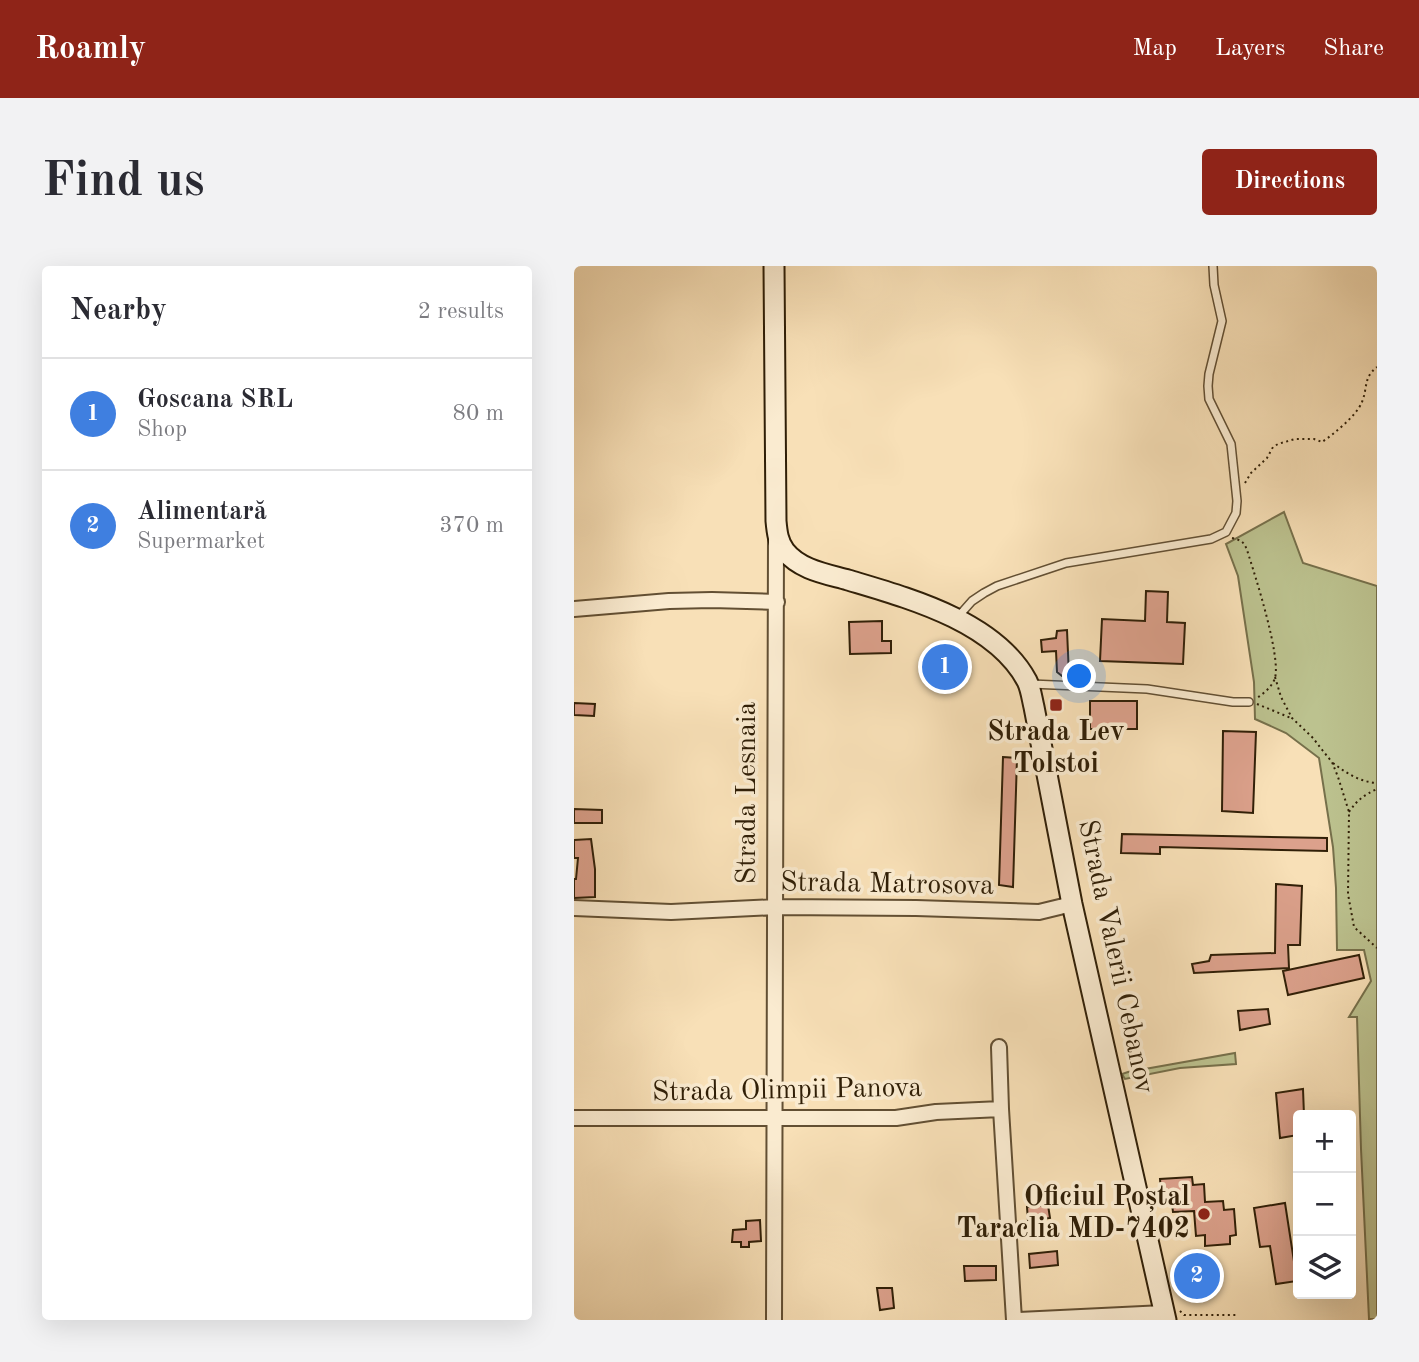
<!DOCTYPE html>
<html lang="en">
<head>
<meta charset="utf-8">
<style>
	:root { --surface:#fff; --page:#f2f2f3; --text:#2b2b33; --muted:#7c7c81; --line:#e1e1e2; --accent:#8f2418 }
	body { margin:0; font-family:"Old Standard TT",serif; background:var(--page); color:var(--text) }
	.controls { position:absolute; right:21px; bottom:21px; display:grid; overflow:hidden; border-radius:7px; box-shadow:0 7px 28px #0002 }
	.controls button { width:63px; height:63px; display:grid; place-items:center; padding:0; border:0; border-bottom:2px solid var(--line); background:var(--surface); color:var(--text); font:35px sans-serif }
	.you { position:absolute; left:506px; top:411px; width:24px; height:24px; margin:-18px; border:5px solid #fff; border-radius:50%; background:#1a73e8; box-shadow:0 0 0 10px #1a73e833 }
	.badge { display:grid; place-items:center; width:46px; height:46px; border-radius:50%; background:var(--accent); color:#fff; font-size:23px; font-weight:700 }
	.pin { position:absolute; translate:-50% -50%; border:4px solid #fff; box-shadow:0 2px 7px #0006 }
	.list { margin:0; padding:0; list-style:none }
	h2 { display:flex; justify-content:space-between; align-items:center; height:91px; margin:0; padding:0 28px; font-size:30px }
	h2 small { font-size:23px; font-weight:400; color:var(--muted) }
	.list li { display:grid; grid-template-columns:46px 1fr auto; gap:21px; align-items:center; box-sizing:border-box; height:112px; padding:0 28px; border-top:2px solid var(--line) }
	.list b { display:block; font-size:26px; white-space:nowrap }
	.list p { margin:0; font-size:23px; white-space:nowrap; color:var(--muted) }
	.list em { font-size:23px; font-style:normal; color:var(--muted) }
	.icon { flex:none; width:38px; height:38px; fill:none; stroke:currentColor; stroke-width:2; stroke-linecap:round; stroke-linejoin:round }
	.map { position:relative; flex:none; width:803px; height:1054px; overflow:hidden; border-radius:7px }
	header { display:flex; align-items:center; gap:42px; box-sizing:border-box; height:98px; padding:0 35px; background:var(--accent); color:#fff }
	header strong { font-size:33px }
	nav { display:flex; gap:38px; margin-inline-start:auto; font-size:24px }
	.intro { display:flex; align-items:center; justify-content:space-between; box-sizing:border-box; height:168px; padding:0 42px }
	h1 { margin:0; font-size:49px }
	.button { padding:18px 32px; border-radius:7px; background:var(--accent); color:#fff; font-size:24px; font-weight:700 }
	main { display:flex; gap:42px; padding:0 42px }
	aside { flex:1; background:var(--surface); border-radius:7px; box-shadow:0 7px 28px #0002 }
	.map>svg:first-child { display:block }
	.green { fill:#bcc28f; stroke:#76704b; stroke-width:2 }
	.building { fill:#dca18c; stroke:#301f07; stroke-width:2 }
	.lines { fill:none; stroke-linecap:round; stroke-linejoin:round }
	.lane-casing { stroke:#624f33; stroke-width:10 }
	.street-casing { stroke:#624f33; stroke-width:18 }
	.secondary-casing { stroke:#301f07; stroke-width:23 }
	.path { stroke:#301f07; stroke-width:2; stroke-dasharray:2 3.5; stroke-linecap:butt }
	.lane { stroke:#faebd0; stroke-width:7 }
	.street { stroke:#faebd0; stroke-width:14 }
	.secondary { stroke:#faebd0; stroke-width:19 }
	.poi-dot { fill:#8f2418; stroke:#faebd0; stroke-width:2.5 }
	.labels { text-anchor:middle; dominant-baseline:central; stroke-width:7; stroke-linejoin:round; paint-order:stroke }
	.poi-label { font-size:28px; font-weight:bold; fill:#301f07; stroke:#faebd0 }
	.street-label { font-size:28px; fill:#301f07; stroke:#faebd0 }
</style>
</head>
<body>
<header>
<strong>Roamly</strong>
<nav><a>Map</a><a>Layers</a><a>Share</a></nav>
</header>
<div class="intro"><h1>Find us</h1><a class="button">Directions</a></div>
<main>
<aside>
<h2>Nearby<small>2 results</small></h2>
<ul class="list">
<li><span class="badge" style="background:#3f7fe0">1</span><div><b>Goscana SRL</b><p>Shop</p></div><em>80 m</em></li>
<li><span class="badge" style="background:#3f7fe0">2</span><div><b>Alimentară</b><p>Supermarket</p></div><em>370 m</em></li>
</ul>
</aside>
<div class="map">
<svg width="803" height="1054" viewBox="0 0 803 1054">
	<rect width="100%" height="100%" fill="#f8e0b7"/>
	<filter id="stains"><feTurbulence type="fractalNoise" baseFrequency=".00286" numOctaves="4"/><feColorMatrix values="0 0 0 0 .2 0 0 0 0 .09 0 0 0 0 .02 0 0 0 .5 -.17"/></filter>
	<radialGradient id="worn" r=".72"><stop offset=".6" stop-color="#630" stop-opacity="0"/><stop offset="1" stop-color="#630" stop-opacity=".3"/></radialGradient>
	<path class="green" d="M710,246L729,297L803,320V1053H795L787,883L783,751H775L797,715L790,684H763L762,622L759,581L745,492L712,467L681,453L680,416L664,310L652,278Z
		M661,787L662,798L606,802L551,813L548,808L554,806Z"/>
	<path class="building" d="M572,325L594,326L593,356L611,357L609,398L526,395L528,353L571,355Z
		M308,355V375H317V387L276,388L275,356Z
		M493,364L495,410H488L483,406L482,385L468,386L467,374L482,372L483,365Z
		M364,379L392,399L377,421L349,402Z
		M516,435H563V463H516Z
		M0,437L21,438L20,450L0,449Z
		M649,465L682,466L679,547L648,545Z
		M429,491L443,492L439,621L425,619Z
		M0,543L28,544V557H0Z
		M548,568L753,572V585L586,581V588L547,587Z
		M17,573L21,603V631L0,632V613H2L4,592H0V574Z
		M702,618L728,620L726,679H714L715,702L620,707L618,698L635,695L637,689L701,687Z
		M785,689L790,712L714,729L709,705Z
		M694,743L696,758L666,764L664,745Z
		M729,823L730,849H724V869L706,872L702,827Z
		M618,911L619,919L630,918L631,936L649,935L650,944L660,943L662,969L656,970V978L631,980V969L622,970L620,945L599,946L598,938L588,939L586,913Z
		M711,937L723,1015L702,1018L696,980L686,981L680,942Z
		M474,939L476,952L454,955L453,941Z
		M186,954L187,975L175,976V981H167V976H158L159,964L172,963V955Z
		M483,985L484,999L456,1002L455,988Z
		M390,1000H422V1014L391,1015Z
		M303,1022H318L320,1042L306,1044Z"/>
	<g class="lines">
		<g class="lane-casing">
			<path id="lane" d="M382,353L398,335L410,327L423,320L492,297L637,273L652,266L662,247L663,235L657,178L635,133L634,120L635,108L648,55L640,19L639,0
				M457,418L573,423L659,436H675"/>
		</g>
		<g class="street-casing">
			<path id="street" d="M0,343L95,335L138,334L203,336
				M0,642L97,646L202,641L342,642L465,646L498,638
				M425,781L427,843L440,1054
				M0,852H322L362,846L427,843
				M200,1054L202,271
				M445,1054L590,1047"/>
		</g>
		<g class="secondary-casing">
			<path id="secondary" d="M200,0L202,255C203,266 204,276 211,285C226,304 253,308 274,314C334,332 421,355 453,415C457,423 458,433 460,441L498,638L592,1054"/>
		</g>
		<path class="path" d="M671,217L677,207L693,192L699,181L704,178L721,173H740L748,176C760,168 783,149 788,136C794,121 789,112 803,101
			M658,272C667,274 670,276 673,284C681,309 707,390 701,412C698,421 690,427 683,432
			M701,411L707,431L718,452L739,472L749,485L758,496L764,511L775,546L774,628L780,661L803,682
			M683,438L717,452
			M759,497C772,507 786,516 803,517
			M775,546C783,534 790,529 803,523
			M606,1045L610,1049H662"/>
		<use href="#lane" class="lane"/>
		<use href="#street" class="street"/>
		<use href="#secondary" class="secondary"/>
	</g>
	<g class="poi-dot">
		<rect x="475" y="432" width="14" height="14" rx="3.5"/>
		<circle cx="630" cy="948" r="7"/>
	</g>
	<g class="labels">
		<g class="poi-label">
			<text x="482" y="467">Strada Lev<tspan x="482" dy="32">Tolstoi</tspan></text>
			<text x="616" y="932" text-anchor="end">Oficiul Poștal<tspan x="616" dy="32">Taraclia MD-7402</tspan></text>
		</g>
		<g class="street-label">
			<text transform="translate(174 527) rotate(-90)">Strada Lesnaia</text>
			<text transform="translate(313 619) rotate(1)">Strada Matrosova</text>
			<text transform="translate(541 691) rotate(78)">Strada Valerii Cebanov</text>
			<text transform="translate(213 825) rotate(-1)">Strada Olimpii Panova</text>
		</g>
	</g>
	<rect width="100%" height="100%" filter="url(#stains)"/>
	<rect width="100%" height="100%" fill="url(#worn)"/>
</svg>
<div class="controls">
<button>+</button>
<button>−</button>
<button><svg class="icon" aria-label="layers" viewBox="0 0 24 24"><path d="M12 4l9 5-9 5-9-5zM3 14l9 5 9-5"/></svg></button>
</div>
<div class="you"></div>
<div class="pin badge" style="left:371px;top:401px;background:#3f7fe0">1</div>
<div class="pin badge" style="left:623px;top:1010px;background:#3f7fe0">2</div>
</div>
</main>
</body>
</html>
